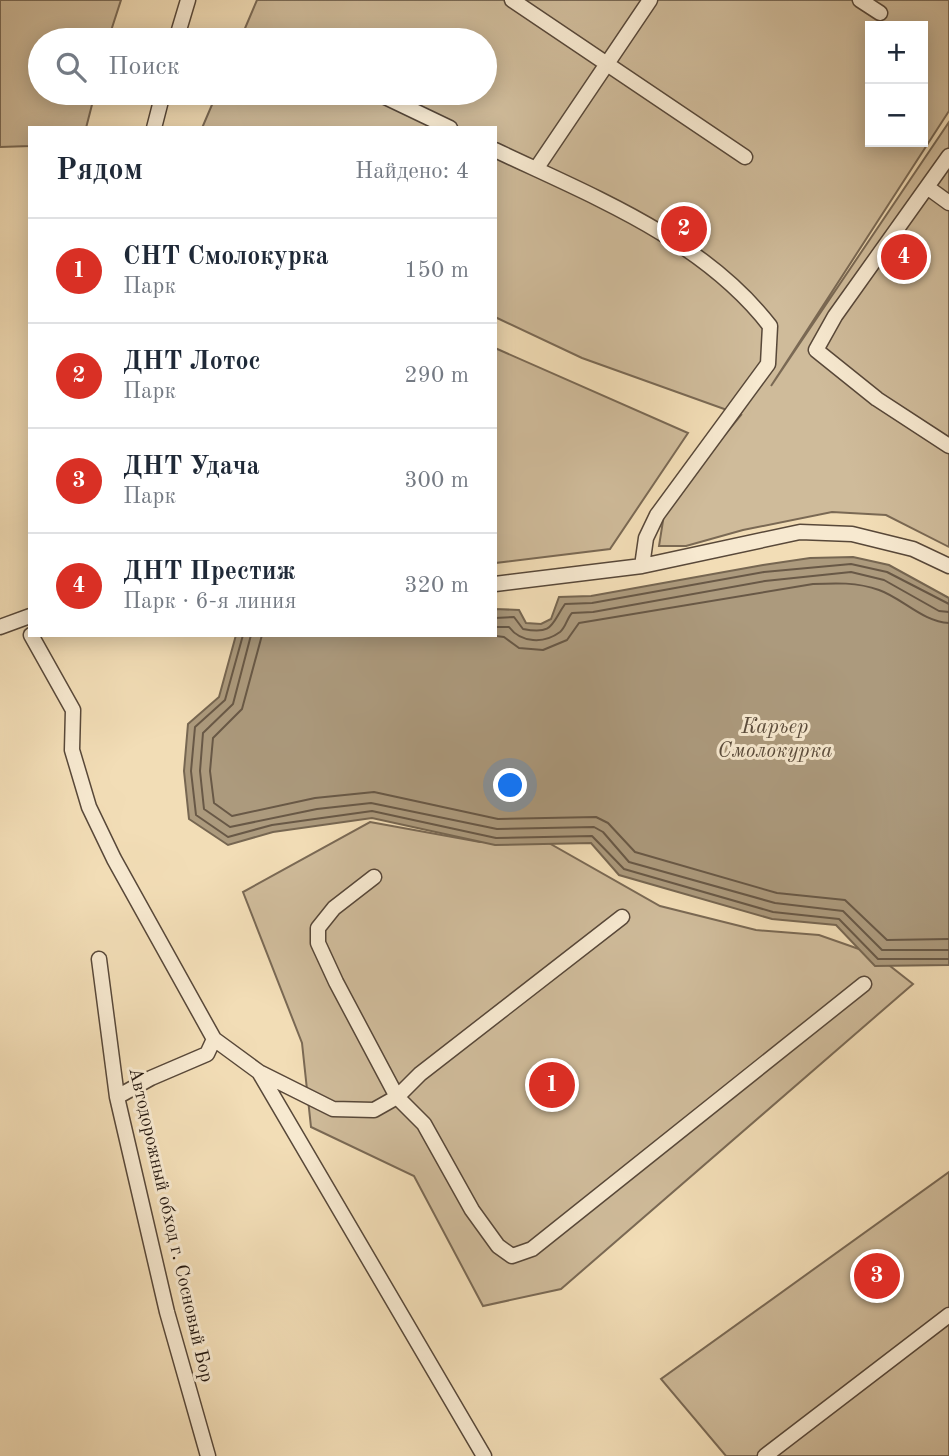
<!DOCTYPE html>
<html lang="ru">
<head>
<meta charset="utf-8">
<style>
	:root { --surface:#fff; --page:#f6f6f7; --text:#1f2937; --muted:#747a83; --line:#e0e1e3; --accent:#d93025 }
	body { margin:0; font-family:"Old Standard TT",serif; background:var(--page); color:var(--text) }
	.controls { position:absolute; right:21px; top:21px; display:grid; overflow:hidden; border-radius:0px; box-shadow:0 4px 18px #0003 }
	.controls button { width:63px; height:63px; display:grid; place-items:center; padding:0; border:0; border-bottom:2px solid var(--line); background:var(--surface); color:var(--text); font:35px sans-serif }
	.you { position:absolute; left:511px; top:786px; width:24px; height:24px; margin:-18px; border:5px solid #fff; border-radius:50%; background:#1a73e8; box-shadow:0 0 0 10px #1a73e833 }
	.badge { display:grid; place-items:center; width:46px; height:46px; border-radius:50%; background:var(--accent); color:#fff; font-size:23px; font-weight:700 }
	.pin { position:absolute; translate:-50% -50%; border:4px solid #fff; box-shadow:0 2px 7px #0006 }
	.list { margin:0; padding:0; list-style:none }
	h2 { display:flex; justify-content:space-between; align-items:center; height:91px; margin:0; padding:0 28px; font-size:30px }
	h2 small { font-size:23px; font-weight:400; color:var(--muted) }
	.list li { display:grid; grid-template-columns:46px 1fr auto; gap:21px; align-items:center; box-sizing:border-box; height:105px; padding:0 28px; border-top:2px solid var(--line) }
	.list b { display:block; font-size:26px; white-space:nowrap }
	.list p { margin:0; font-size:23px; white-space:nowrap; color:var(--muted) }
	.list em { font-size:23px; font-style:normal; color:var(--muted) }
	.icon { flex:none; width:38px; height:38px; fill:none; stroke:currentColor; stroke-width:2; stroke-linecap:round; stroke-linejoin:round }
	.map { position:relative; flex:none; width:949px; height:1456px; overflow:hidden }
	.search { position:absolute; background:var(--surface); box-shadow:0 4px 18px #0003; left:28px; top:28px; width:469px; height:77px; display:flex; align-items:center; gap:18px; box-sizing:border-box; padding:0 24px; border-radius:38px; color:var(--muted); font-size:26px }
	.panel { position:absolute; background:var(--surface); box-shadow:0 4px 18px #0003; left:28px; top:126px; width:469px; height:511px; border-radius:0px }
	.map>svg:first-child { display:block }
	.green { fill:#cfbb9a; stroke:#7a6954; stroke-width:2; fill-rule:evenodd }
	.water { fill:#ac9a7d; stroke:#766651; stroke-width:2 }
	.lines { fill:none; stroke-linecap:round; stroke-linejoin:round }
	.shore { stroke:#685846; stroke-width:2 }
	.minor-casing { stroke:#584839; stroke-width:17 }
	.minor { stroke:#f7e9d0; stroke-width:14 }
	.labels { text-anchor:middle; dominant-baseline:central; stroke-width:6; stroke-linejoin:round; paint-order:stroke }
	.street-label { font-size:19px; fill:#24170f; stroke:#f7e9d0 }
	.water-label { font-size:21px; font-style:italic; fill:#5a4b3b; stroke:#f7e9d0 }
</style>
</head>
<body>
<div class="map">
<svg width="949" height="1456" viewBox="0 0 949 1456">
	<rect width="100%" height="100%" fill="#f2ddb6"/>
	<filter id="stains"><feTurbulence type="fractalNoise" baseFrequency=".00286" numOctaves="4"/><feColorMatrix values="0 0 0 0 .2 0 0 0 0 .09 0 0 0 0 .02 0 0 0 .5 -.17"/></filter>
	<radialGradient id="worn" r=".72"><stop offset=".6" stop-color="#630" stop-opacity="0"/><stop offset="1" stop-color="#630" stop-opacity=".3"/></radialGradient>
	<path class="green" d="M0,0H121L108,40H40V93H95L86,128H30V146L0,147Z
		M257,0H949V111L771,386L949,122V547L886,515L832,512L743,530L686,546H659L665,508L741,415L582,358L495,317V128H202L217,93H485V40H240ZM870,26H923V142H870Z
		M495,348L688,433L610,549L495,563Z
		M370,822L480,842H547L660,906L756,930L819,935L876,955L913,984L561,1289L483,1306L414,1176L311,1127L302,1043L243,892Z
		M949,1172V1456H726L661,1379Z"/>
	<path class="water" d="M853,557L889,565L949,598V965L875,966L836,925L772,919L619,875L591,843L495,845L372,818L273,832L228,845L189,819L184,771L188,724L219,697L236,635H495V609L519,610L526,623L541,624L551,619L559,597L591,596L763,565L810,558Z"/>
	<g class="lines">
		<path class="shore" d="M495,618L514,617L523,629C554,635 551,624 565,604L592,603L764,572L851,564L887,572L949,604
			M495,627H509C521,643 544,644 560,632C566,627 567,618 572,613L593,612L765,581L851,572L884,580L939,611L949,612
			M243,635L225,700L195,727L191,771L196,815L228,837L272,825L372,811L496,838L592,836L624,869L773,912L839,919L878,959H949
			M251,635L233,704L203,733L200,771L204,809L230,827L317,809L371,803L497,829L594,827L603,832L629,862L775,903L843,911L882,950H949
			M262,635L242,709L213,738L210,771L214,803L232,816L315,798L374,792L498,819L596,817L608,823L635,852L777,893L845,900L887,940L949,939
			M488,635L504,637L519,648L543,650L567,640L579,623L813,584C835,583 857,582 879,590C902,598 923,622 949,623"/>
		<g class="minor-casing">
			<path id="minor" d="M512,0L745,157
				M860,0L880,13
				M176,40L188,0
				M381,95L450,128
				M154,128L163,93
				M495,150C592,196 703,239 770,326L768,364L657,515L646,538L642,566
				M949,156L835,316L816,350L877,399L949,446
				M536,169L650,0
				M927,187L949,203
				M495,584L642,566L800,532L852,534L913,549L949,566
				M0,627L30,616
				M31,635L73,710L72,750L89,807L114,859L214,1039L259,1072L333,1109L374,1110L397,1097L420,1074L622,917
				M374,877L334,908L318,928V943L336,982L397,1097L424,1124L472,1210L498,1246L512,1256L532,1249L864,984
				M99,959L117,1097L167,1312L208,1456
				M259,1072L484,1456
				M117,1097L151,1078L207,1054L214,1039
				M765,1456L949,1315"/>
		</g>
		<use href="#minor" class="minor"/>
	</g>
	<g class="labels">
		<g class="street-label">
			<text transform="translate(170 1225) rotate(77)">Автодорожный обход г. Сосновый Бор</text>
		</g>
		<g class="water-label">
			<text x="775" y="727">Карьер<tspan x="775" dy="24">Смолокурка</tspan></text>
		</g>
	</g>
	<rect width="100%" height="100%" filter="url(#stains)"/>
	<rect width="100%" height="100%" fill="url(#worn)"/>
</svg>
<div class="controls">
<button>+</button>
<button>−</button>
</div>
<div class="you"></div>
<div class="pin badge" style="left:552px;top:1085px">1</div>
<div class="pin badge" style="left:684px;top:229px">2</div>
<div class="pin badge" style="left:877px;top:1276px">3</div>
<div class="pin badge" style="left:904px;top:257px">4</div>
<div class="search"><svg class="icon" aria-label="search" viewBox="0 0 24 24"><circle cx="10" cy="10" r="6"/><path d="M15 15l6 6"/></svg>Поиск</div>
<section class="panel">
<h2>Рядом<small>Найдено: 4</small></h2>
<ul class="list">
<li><span class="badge">1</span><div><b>СНТ Смолокурка</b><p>Парк</p></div><em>150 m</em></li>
<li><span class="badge">2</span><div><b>ДНТ Лотос</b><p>Парк</p></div><em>290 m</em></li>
<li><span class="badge">3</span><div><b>ДНТ Удача</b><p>Парк</p></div><em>300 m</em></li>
<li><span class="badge">4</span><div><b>ДНТ Престиж</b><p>Парк · 6-я линия</p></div><em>320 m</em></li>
</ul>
</section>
</div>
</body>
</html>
